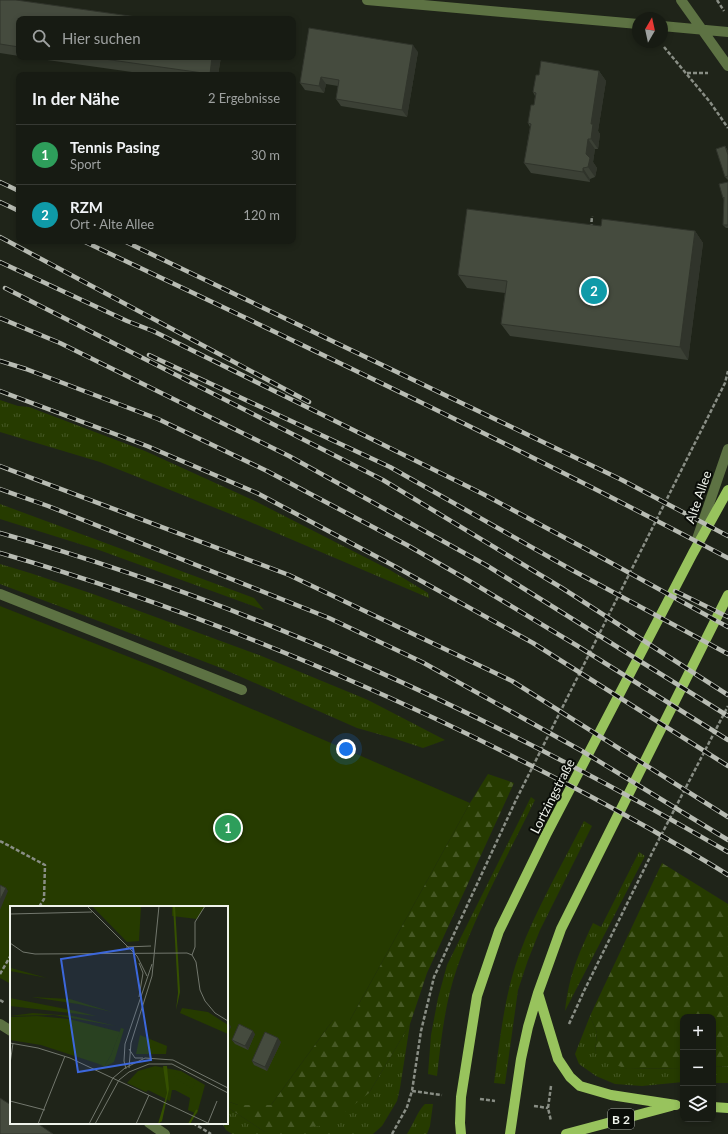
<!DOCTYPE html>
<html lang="de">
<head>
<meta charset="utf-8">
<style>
	:root { --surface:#171b13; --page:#20241c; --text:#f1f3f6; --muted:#9ea1a0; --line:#363933; --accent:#8c9099 }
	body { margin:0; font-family:Lato,sans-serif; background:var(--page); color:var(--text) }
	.controls { position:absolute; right:12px; bottom:12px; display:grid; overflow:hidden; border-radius:8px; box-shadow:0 2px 6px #0003 }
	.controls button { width:36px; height:36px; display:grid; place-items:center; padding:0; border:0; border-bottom:1px solid var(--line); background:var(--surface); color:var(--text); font:20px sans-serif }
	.compass { position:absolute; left:632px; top:12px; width:36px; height:36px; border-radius:50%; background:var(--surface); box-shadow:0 2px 6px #0003; rotate:9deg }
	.you { position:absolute; left:346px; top:749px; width:14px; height:14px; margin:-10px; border:3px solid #fff; border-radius:50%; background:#1a73e8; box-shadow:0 0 0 6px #1a73e833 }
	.badge { display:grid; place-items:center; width:26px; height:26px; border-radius:50%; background:var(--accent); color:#fff; font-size:13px; font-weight:700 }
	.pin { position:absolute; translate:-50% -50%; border:2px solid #fff; box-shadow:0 1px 4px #0006 }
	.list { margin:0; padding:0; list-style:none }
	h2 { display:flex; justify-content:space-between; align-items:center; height:52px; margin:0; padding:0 16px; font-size:17px }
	h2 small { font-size:13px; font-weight:400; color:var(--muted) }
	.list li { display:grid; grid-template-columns:26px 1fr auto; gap:12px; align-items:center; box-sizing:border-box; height:60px; padding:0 16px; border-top:1px solid var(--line) }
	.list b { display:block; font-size:15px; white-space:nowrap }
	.list p { margin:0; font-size:13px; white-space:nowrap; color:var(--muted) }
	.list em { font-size:13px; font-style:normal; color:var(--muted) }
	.icon { flex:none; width:22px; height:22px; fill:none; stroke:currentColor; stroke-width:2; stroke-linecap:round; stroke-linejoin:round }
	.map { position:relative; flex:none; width:728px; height:1134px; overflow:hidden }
	.search { position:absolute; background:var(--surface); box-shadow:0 2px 6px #0003; left:16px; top:16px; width:280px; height:44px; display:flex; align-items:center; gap:10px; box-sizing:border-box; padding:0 14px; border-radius:8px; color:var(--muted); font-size:15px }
	.panel { position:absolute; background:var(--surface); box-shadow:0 2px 6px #0003; left:16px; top:72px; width:280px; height:172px; border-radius:8px }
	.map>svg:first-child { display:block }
	.grass { fill:url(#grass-tufts) }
	.forest { fill:url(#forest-firs) }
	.garden { fill:#263b00 }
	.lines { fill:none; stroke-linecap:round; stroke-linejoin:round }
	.path { stroke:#898e85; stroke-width:2.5; stroke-dasharray:4 2; stroke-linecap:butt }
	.minor { stroke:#5d7243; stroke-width:10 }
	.major { stroke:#98c35d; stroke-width:10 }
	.rail-casing { stroke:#b8bcb3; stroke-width:4.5 }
	.rail { stroke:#0a0d08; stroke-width:3; stroke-dasharray:9; stroke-linecap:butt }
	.wall { fill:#3b4035 }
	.shaded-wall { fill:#30342b }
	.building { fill:#454b3e; stroke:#30342b }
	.labels { text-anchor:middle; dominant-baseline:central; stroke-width:4; stroke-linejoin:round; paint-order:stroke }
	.shield { fill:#0a0d08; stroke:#aaaea7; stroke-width:1 }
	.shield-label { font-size:12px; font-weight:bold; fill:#eff3eb }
	.street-label { font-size:13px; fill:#eff3eb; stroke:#0a0d08 }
	.inset-river { fill:none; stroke:#355000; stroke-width:2 }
	.inset-road { fill:none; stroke:#72776d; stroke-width:1 }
	.view { fill:#3c67db; fill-opacity:0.15; stroke:#3c67db; stroke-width:2 }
	.inset-edge { fill:none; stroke:#eff3eb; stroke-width:2 }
</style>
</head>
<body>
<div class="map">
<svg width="728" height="1134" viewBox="0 0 728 1134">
	<defs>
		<pattern id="grass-tufts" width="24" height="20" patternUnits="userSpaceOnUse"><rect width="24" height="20" fill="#263b00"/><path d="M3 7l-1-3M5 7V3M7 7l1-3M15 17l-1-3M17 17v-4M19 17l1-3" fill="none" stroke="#465825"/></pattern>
		<pattern id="forest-firs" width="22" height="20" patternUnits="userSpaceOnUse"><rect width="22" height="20" fill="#263b00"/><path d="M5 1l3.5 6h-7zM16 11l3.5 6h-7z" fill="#465825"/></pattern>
	</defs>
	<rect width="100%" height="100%" fill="#1f2419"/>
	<path class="grass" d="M0,400L18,406L29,407L145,451L255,501L390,570L428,593L429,598L248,521L100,462L0,432Z
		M0,504L254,598L264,610L99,550L0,519Z
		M0,564L30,573L93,594L259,655L368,700L445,740L423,748L396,739L357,728L221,668L88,617L0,584Z
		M531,797L535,800C508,855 477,910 457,968C445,1002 441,1040 437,1076L428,1074L431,1035L438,998L447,965Z
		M584,821L592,826L540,930L528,960L518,990L505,1084L494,1083C500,1040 504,996 519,955C536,909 562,865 584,821Z
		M639,852L645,856L565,1011C569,975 578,955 593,923L601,927Z
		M590,1016L597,1033L595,1052L627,1069L683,1068V1082L642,1086L615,1084L596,1076L579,1064L575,1054Z
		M410,1024L400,1088L397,1101L382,1126L373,1134H232L226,1130L222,1123H227V1107L265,1132L369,1093Z
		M728,1066V1083H713V1067Z
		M425,1104H433L430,1126L427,1134H407C413,1125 418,1110 425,1104Z"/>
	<path class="forest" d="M488,774L514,783L427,973L410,1024L369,1093L328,1125L265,1132L227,1107V1101L238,1105H271L333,1020H350L470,803Z
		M662,863L728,904V1066L713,1067V1017H683V1068L627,1069L610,1063L595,1052L597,1033L590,1016Z"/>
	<path class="garden" d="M0,606L157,668L470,803L350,1020H333L271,1105H238L227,1101V907H11V984L0,978Z"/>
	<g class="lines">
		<path class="path" d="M717,0L724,11
			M664,47L710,102L728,128
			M687,73H708
			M591,228L592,216
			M0,841L45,865L44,899L39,907
			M0,974L11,955
			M0,1000L5,1003
			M569,1024L584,991L654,849L728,706
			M551,1086L548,1108L551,1121
			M412,1091L442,1095
			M480,1099L495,1101
			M534,1106L548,1108
			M193,1123L211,1134
			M392,1134L407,1107L412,1091L421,1031L434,977L516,800L725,383L728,371"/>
		<path class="minor" d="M367,0L638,24
			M681,0L728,66
			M662,26L728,32
			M697,539L728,449
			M0,594L242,690
			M0,1024L11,1031
			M149,1123L165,1134"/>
		<path class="major" d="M538,993L558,1059L570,1077L580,1086L611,1095L676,1105
			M713,1107L728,1108
			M461,1134L460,1123L461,1097L477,996L499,931L546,835L693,553L728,490
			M510,1134L521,1059L528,1027L538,993L561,929L728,595
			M566,1134L671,1106"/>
		<g class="rail-casing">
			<path id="rail" d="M0,182L19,191
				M0,202L19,211
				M0,237L309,402
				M83,241C300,343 516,446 728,558
				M124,241L622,480L728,536
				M0,262L127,321L153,331L483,494L584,548L728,627
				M5,288L383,480L562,588L728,695
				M0,318L60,343L289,456L486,565L728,716
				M149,355L390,467L572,570L728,654
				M0,361L26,369L158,419L267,471L407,545L466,579L576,645L728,740
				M0,391L147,446L257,493L396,567L533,643L728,766
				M0,466L289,575L512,681L728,817
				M0,489L48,506L329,618L422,662L582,751L728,840
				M0,533C256,605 498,719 728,852
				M0,553C149,596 294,653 434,718C508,753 581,790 652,830C677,845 703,859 728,875
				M675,591L728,617"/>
		</g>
		<use href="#rail" class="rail"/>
	</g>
	<path class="wall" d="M0,0L19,19V56L0,53Z
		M309,28L418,52L407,117L341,106L336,99L338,86L326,84L324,93L305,90L300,83Z
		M26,57H221L218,75H153Z
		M599,71L606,81L598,131L600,134L598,149H595L593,162L597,168L595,177L590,179V182L531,173L524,163L530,127L528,123L534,105L535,96L533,92L539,75Z
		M725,146L728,151V180L725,177Z
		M728,182V228H726L723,225L724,200L723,198Z
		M601,226L695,231L703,243L688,360L510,336L501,324L505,293L467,288L458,275Z
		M255,1034L248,1050L235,1044L232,1040Z
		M281,1042L267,1071L254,1065L252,1061Z"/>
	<path class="shaded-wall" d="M413,45L418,52L407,117L402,110Z
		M212,57H221L218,75H210V74Z
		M599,71L606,81L598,131L600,134L598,149L591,139V124Z
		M321,77L326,84L324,93L319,86Z
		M588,139L595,149L593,162L597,168L595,177L588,167L586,154Z
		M725,146L728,151V155Z
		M583,168L590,179V182L583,172Z
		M695,231L703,243L688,360L680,347Z
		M6,888L8,891L0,910V900Z
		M229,1023L231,1027L227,1035V1026Z
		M253,1031L255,1034L248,1050L245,1046Z
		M278,1038L281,1042L267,1071L265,1067Z"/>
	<path class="building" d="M0,0H16L151,19H19V47L0,44Z
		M309,28L413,45L402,110L336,99L339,80L321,77L319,86L300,83Z
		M90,57H212L210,74Z
		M541,61L599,71L591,124H593L591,139H588L586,154L590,158L588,167L583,168V172L524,163L531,124L528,123L531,105H534L536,93L533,92L536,75H539Z
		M725,146L728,155V176L725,177L716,149Z
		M728,182V225H723L724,197L723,198L719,184Z
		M467,209L601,226L602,219L695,231L680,347L501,324L507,281L458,275Z
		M0,885L6,888L0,900Z
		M239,1024L253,1031L245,1046L232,1040Z
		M265,1032L278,1038L265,1067L252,1061Z
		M0,1098L11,1105V1123H37L53,1134H0Z"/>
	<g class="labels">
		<rect class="shield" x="608" y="1109" width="26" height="20" rx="3"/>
		<g class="shield-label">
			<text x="621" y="1119">B 2</text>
		</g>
		<g class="street-label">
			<text transform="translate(698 497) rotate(-71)">Alte Allee</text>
			<text transform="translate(552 796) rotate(-63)">Lortzingstraße</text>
		</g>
	</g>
	<g transform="translate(10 906)">
		<rect width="218" height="218" fill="#1f2419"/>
		<path d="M21,91L60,93L102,106L68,98ZM0,92L66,105L86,110L0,100ZM23,107L63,110L106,120L44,109L0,110Z" fill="#263b00"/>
		<path d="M0,61L1,62L37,72L0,65ZM111,122L114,123L104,156L95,161L88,158L95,159L101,149ZM130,129L157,140L156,148H126Z" fill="#263b00"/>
		<path d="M82,0H131L129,35L117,36ZM162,0H195L187,13L162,10ZM172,102L198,106L218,119V128L170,107ZM145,160L171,165L195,179L187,208L178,204L180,192L165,184H162L160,195L138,184L136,186L117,177L128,165Z" fill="#263b00"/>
		<path d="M27,110L59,113L110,126L101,149L95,159H92L31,139L0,134V111ZM167,166L185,177L182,183L164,171Z" fill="#263b00"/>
		<path d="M163,0H165L170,86L166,104L168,87ZM153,160H157L159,183L152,215L148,218L157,187Z" fill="#355000"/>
		<path class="inset-river" d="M179,218L187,204"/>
		<path class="inset-road" d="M77,0L127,50L137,70M0,8L82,6M0,37L13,46L25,48L177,47L182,49L186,56L190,84L195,95L205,107L218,115M116,41L141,40M182,49L185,41V16L195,0M129,57L133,67L129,91M0,137L28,142L60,152L200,218M119,143L125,152H133M0,158L3,137M119,162L121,137L142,70L149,0M116,163L114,155L115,138L142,58M0,195L35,204M198,217L207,195M28,218L55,150M79,218L103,172L115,162L135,152L163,154L218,182M85,218L109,174L119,166L139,158H162L218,187M126,218L139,189"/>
		<path class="view" d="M123,42L141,154L68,166L51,53Z"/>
		<rect width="218" height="218" class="inset-edge"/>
	</g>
</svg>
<div class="controls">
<button>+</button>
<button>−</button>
<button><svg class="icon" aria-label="layers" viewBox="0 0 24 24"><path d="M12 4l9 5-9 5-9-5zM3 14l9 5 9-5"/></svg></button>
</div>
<svg class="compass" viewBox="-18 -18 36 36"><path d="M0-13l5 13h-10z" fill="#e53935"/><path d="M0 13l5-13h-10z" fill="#9ea1a0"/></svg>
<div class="you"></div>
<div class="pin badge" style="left:228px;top:828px;background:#2e9e5b">1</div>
<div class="pin badge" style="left:594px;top:291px;background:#0f9aa8">2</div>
<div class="search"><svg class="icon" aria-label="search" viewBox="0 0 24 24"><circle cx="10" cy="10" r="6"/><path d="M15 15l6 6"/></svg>Hier suchen</div>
<section class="panel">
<h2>In der Nähe<small>2 Ergebnisse</small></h2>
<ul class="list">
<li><span class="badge" style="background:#2e9e5b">1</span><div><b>Tennis Pasing</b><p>Sport</p></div><em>30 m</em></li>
<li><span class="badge" style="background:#0f9aa8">2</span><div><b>RZM</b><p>Ort · Alte Allee</p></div><em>120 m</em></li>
</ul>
</section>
</div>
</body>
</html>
